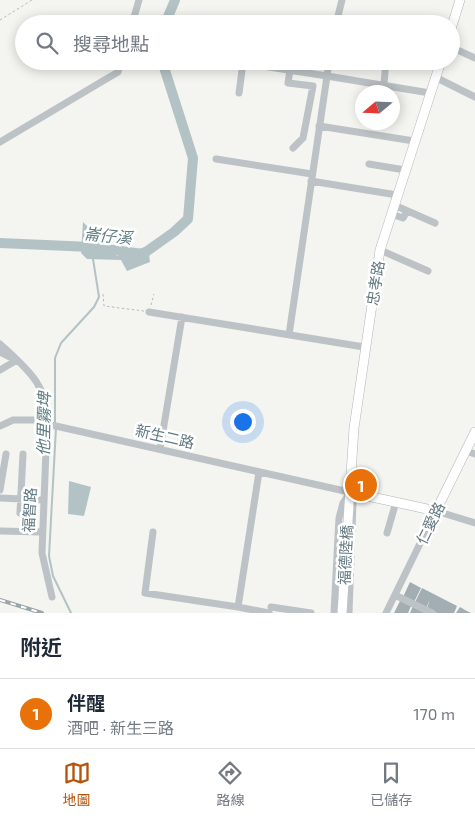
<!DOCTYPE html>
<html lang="zh-TW">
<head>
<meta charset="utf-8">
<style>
	:root { --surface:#fff; --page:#f6f6f7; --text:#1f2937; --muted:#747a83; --line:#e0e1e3; --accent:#b45309 }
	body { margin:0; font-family:"Exo 2","Noto Sans TC",sans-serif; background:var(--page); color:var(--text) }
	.compass { position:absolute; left:355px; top:85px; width:45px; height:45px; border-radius:50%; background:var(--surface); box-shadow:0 2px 12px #0003; rotate:251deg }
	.you { position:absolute; left:242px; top:421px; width:18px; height:18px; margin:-12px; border:4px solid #fff; border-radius:50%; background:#1a73e8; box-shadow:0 0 0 8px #1a73e833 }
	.badge { display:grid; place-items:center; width:32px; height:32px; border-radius:50%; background:var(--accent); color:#fff; font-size:16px; font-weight:700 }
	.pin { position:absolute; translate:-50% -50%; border:2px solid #fff; box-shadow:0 1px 5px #0006 }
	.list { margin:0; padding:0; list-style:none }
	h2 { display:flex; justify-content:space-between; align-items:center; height:65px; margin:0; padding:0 20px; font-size:21px }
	h2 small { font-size:16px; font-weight:400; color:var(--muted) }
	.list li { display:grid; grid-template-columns:32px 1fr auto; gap:15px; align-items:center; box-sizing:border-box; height:70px; padding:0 20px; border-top:1px solid var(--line) }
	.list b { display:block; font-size:19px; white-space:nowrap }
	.list p { margin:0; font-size:16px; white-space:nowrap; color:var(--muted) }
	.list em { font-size:16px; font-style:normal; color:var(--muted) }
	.icon { flex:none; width:28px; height:28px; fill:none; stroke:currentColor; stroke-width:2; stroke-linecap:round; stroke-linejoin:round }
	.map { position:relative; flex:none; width:475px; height:613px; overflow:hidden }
	.search { position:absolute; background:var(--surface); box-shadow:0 2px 12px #0003; left:15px; right:15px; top:15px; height:55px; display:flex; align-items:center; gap:12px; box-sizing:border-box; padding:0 18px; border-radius:28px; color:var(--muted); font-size:19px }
	.sheet { height:135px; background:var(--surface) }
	nav { display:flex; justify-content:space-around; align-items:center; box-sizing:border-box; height:70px; border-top:1px solid var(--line); background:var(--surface); font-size:14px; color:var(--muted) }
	nav a { display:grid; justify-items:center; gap:2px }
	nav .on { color:var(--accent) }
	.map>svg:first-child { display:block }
	.water { fill:#b3c3c5 }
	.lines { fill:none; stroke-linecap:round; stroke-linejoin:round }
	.stream { stroke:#b3c3c5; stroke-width:2 }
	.river { stroke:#b3c3c5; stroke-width:10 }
	.building { fill:#a2aeb2 }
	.major-casing { stroke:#b0b6b9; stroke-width:10 }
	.path { stroke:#b6bbbc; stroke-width:1; stroke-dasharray:2.5 2.5; stroke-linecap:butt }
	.minor { stroke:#bcc2c5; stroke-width:7 }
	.major { stroke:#fff; stroke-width:9 }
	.rail-casing { stroke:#9ba5a9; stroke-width:4 }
	.rail { stroke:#fff; stroke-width:2; stroke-dasharray:5.5; stroke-linecap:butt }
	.labels { text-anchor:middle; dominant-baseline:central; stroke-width:5; stroke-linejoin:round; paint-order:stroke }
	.street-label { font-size:15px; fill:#627982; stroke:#fff }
	.water-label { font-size:16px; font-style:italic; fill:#5e7c7f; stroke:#fff }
</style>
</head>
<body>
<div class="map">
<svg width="475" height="613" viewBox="0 0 475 613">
	<rect width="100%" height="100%" fill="#f4f4f0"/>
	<path class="water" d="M83,222L117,256L148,246L150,262L127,271L121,260L87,259L81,253Z
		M69,481L91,487L84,516L68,514Z"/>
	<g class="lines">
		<path class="stream" d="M55,423V358L61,343L94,307L99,297L93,259
			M56,428L49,556L53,576L71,613"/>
		<path class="river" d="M165,24L175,0
			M0,243L91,247L143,254L174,232L188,219L193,158L162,61"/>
	</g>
	<path class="building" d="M410,582L421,588L414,602L403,597Z
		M422,588L457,606L454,613H437L427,608L430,600L426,608L415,602Z
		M400,601L411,606L408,613H394Z
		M413,606L426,613H410Z
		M460,607L465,610L471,613H456Z"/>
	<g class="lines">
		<g class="major-casing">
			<path id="major" d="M451,29L460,0
				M349,492L436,511L475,432
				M342,613L354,428L380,250L441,61"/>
		</g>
		<path class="path" d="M0,20L32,0
			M103,294L104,306L144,311
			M151,305L154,294"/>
		<path class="minor" d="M132,24L139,0
			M336,24L342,0
			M451,47L475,58
			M231,61L243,63
			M290,70L288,83L313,86L303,138L293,148
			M435,77L475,97
			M384,84L386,61
			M239,93L243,63L327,76L329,61
			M319,126L414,141
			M0,142L118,72L121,61
			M216,159L312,174
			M369,164L405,170
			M311,181L397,195
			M394,205L435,223
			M391,214L403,218L406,213
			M380,250L428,271
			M149,312L364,347
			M289,335L327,76L430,93
			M0,344C25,367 50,386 47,424L349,492
			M0,352L12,358
			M0,370L17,360
			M47,424L42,553L52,597
			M0,426L13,420H47
			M160,449L182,317
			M466,451L475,454
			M259,472L238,607L269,613
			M0,490L6,454
			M0,498L43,500
			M20,513L23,454
			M0,531L42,532
			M153,532L145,593L238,607
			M387,533L396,502
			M395,595L432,613
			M271,607L311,613
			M334,613L339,518L343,503L348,496L353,502L349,613
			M386,613L436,511L475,523"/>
		<use href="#major" class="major"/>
		<g class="rail-casing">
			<path id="rail" d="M0,600L42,613"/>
		</g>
		<use href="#rail" class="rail"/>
	</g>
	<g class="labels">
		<g class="street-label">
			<text transform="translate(375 283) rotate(-81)">忠孝路</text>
			<text transform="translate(165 436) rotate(13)">新生二路</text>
			<text transform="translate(29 510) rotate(-87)">福智路</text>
			<text transform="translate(430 523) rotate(-64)">仁愛路</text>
			<text transform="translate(345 555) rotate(-87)">福德陸橋</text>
		</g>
		<g class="water-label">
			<text transform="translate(108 235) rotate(6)">崙仔溪</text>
			<text transform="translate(43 424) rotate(-89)">他里霧埤</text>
		</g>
	</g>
</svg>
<svg class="compass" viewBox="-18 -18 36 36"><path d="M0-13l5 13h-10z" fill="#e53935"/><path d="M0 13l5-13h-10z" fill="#747a83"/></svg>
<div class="you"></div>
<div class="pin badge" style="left:361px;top:485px;background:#e8710a">1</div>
<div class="search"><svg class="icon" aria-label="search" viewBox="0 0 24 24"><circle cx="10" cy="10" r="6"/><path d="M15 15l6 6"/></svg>搜尋地點</div>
</div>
<section class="sheet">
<h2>附近<small></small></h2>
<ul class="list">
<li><span class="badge" style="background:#e8710a">1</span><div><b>伴醒</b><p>酒吧 · 新生三路</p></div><em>170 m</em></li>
</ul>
</section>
<nav>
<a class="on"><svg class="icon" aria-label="map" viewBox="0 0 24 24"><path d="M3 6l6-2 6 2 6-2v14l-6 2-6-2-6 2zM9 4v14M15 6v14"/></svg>地圖</a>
<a><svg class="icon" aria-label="directions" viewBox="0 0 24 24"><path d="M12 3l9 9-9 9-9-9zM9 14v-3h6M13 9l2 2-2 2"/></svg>路線</a>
<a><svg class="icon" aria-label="saved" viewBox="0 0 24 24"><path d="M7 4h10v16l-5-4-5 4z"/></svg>已儲存</a>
</nav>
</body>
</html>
